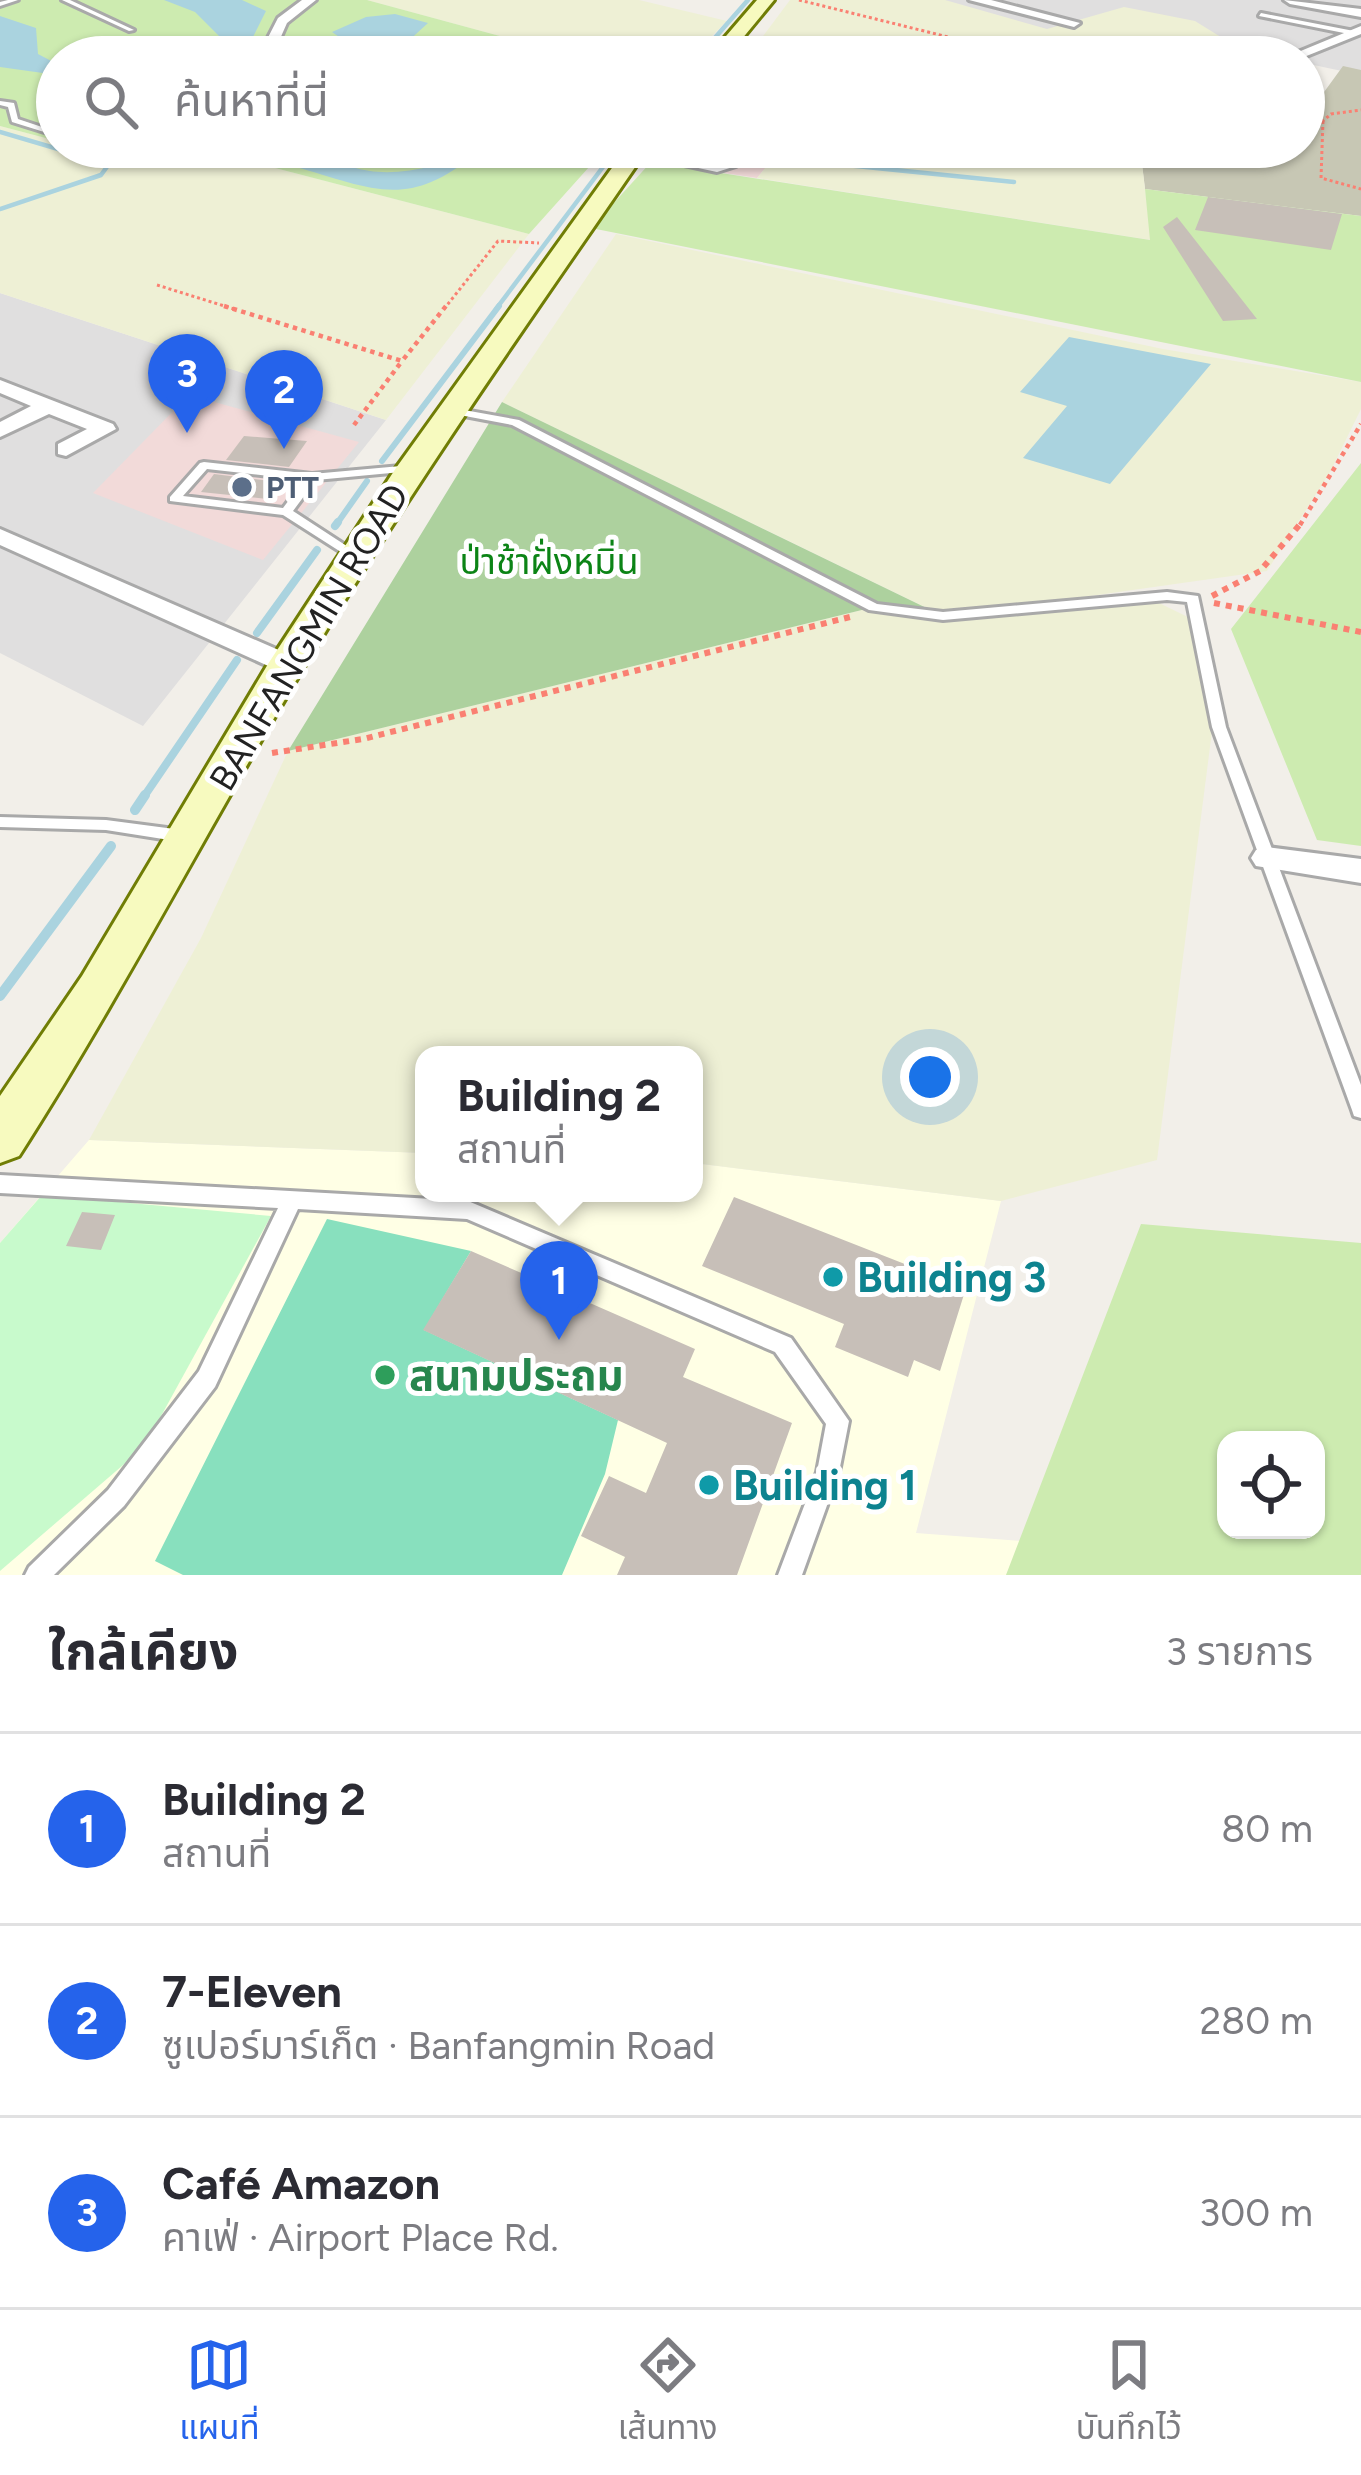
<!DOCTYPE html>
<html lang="th">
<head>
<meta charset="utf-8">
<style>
	:root { --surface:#fff; --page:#f2f2f3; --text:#2b2b33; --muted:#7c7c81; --line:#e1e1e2; --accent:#2563eb }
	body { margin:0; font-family:Figtree,"Noto Sans Thai",sans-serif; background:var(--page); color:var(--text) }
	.controls { position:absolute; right:36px; bottom:36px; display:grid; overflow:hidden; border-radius:24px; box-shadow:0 3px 9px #0004 }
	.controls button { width:108px; height:108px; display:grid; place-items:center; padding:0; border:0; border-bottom:3px solid var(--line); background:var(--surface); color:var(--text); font:60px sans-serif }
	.you { position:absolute; left:930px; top:1077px; width:42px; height:42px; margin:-30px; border:9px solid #fff; border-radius:50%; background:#1a73e8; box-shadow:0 0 0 18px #1a73e833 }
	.badge { display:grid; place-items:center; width:78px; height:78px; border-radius:50%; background:var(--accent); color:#fff; font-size:39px; font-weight:700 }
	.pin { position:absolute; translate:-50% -99px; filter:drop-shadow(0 3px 6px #0008) }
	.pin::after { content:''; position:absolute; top:63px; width:42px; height:36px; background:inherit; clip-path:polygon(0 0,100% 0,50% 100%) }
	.popup { position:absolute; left:415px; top:1046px; width:288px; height:156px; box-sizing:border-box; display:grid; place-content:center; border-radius:24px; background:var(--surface); filter:drop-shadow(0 3px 9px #0005); font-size:39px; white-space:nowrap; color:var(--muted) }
	.popup b { font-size:45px; color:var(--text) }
	.popup::after { content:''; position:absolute; left:50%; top:100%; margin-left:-24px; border:24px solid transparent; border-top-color:var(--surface) }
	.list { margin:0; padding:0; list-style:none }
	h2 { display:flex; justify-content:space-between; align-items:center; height:156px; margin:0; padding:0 48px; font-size:51px }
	h2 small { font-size:39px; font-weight:400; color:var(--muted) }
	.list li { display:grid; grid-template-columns:78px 1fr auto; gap:36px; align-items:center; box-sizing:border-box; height:192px; padding:0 48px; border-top:3px solid var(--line) }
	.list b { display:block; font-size:45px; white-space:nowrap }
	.list p { margin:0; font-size:39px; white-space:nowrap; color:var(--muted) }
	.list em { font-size:39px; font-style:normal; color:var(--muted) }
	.icon { flex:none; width:66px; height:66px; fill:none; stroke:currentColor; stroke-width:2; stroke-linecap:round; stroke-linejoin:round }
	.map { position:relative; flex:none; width:1361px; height:1575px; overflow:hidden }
	.search { position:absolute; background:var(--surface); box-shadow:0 3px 9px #0004; left:36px; right:36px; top:36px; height:132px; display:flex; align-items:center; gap:30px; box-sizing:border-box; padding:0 42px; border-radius:66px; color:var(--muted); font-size:45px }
	.sheet { height:732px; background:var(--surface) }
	nav { display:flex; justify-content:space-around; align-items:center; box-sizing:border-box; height:168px; border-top:3px solid var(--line); background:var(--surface); font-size:33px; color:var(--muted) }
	nav a { display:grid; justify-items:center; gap:6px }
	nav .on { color:var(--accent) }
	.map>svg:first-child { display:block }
	.residential { fill:#e0dfdf }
	.commercial { fill:#f2dad9 }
	.education { fill:#ffffe5 }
	.construction { fill:#c7c7b4 }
	.farmland { fill:#eef0d5 }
	.grass { fill:#cdebb0; fill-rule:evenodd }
	.forest { fill:#add19e }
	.park { fill:#c8facc }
	.pitch { fill:#88e0be }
	.water { fill:#aad3df }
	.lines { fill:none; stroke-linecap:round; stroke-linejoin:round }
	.stream-far3 { stroke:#aad3df; stroke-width:4.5 }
	.stream-far2 { stroke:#aad3df; stroke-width:6 }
	.stream-far1 { stroke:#aad3df; stroke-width:8 }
	.stream { stroke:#aad3df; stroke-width:10 }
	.building { fill:#c7bfb8 }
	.lane-casing { stroke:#a9a9a9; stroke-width:6 }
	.street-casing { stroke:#a9a9a9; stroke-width:6 }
	.secondary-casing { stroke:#707d05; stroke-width:6 }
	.path-far2 { stroke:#fa8072; stroke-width:3; stroke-dasharray:3 3; stroke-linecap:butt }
	.path-far1 { stroke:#fa8072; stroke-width:4.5; stroke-dasharray:4.5 4.5; stroke-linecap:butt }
	.path { stroke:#fa8072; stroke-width:6; stroke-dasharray:6 6; stroke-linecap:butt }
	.lane { fill:#fff; fill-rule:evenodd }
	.street { fill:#fff; fill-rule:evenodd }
	.secondary { fill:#f7fabf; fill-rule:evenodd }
	.service-dot { fill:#5c6f8a; stroke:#fff; stroke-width:4.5 }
	.culture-dot { fill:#0f9aa8; stroke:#fff; stroke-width:4.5 }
	.leisure-dot { fill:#2e9e5b; stroke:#fff; stroke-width:4.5 }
	.labels { text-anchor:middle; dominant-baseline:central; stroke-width:10; stroke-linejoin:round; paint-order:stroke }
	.far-service-label { font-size:30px; font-weight:bold; fill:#4e5e75; stroke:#fff; text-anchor:start }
	.park-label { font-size:36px; fill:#0c8416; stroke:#fff }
	.street-label { font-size:36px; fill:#222; stroke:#fff }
	.near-culture-label { font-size:42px; font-weight:bold; fill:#0d838f; stroke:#fff; text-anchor:start }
	.near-leisure-label { font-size:42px; font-weight:bold; fill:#27864d; stroke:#fff; text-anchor:start }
</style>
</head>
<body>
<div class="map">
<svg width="1361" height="1575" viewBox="0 0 1361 1575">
	<rect width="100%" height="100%" fill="#f2efe9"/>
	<path class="residential" d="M927,0H1361V75L1304,63V57L1047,33Z
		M0,293L386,420L143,726L0,653Z"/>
	<path class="commercial" d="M660,147H773L782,148L757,178L651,162Z
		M189,395L359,442L263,560L93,493Z"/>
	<path class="education" d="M89,1140L424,1153V1193H694V1163L1001,1201L916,1533L1022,1541L1006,1575H0V1243Z"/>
	<path class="construction" d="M1343,66L1361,70V216L1145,189L1140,147H1304V110H1311Z"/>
	<path class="farmland" d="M367,0H639L727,21L691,57H578Z
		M790,0H945L1047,29L1124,7L1195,21L1224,39L1303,57L749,55Z
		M0,126L57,141V147H83L156,165L206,150L529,234L386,420L0,293Z
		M773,147H1140L1151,240L757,178L781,149Z
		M616,234L1163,349L1361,382V409L1330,472L1267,571L969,613L1157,602L1192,619L1215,708L1157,1160L1001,1201L694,1163V1055H424V1153L89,1140L201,938L288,751L874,607L935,612L502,402Z"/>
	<path class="grass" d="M9,0H367L578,57H57V141L0,126V2Z
		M83,147H607L529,234L206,150L156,165Z
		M651,162L1150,240L1145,189L1361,216V382L591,228Z
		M1361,463V846L1317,840L1231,629Z
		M1141,1224L1361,1243V1575H1006ZM1226,1440H1316V1530H1226Z"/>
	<path class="forest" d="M502,402L943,616L874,607L288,751Z"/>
	<path class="park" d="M42,1195L271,1216L144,1447L0,1571V1243Z"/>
	<path class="pitch" d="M327,1219L471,1251L424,1330L618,1420L605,1474L562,1575H183L155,1561Z"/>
	<path class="water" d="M164,0H242L266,11L243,57H192L213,46L219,36L195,12Z
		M395,14L428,23L404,45L410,57H338L345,41L332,32L366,17Z
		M0,16L36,28L38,54L57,64V75L0,67Z
		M289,147H323C360,189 429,169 475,154C407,211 371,188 293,166Z
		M1069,337L1211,364L1110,484L1023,458L1067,406L1020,392Z"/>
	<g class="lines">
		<path class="stream-far3" d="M698,57L748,0
			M0,132L109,164L101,175L0,209
			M667,147L1014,182
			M496,309L618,147"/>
		<path class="stream-far2" d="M382,461L499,306
			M336,525L367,481"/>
		<path class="stream-far1" d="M335,526L338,522
			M257,633L317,550
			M143,798L237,660"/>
		<path class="stream" d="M135,810L145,795
			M0,996L111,846"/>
	</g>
	<path class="building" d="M1208,197L1342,214L1331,250L1195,230Z
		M1177,217L1257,319L1223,321L1163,227Z
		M244,436L307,441L289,467L226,460Z
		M214,474L279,482L267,499L201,492Z
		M734,1197L966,1288L940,1371L914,1360L908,1377L835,1347L844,1324L702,1266Z
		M82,1212L115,1215L101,1250L66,1246Z
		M471,1251L695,1349L683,1377L792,1423L737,1575H617L625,1557L581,1536L609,1476L646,1493L667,1443L423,1330Z"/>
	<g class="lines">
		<g class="lane-casing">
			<path id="lane" d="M8,0H18L0,6V2Z
				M62,0H70L134,30L129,31Z
				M1261,13L1354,31L1357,33L1354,35L1259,16Z
				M0,101L14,103L18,119L57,132V136L12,122L8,107L0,105Z
				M659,155L717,168L732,164L736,166L717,172L656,159Z
				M453,408L519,420L877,604L943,612L1167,592L1198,596L1226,727L1361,1085V1118L1354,1116L1352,1110L1212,727L1187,602L1167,600L943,620L869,610L512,425L449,413L448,411Z
				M204,462L312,474L412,465L418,468L412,471L316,480L293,511L359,554V560L355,561L283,515L170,501V497L200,463ZM207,469L304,480L283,508L183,496Z
				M0,817L106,820L182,830L190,836L182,842L106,830L0,827Z
				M0,1175L468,1201L791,1338L849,1421L839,1472L802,1575H778L817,1472L826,1424L775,1352L467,1219L298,1209L215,1387L124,1506L54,1575H25L29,1567L108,1490L199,1371L278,1208L0,1193Z"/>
		</g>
		<g class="street-casing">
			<path id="street" d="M302,0H316L287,23L272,57H258L278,18Z
				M969,0H991L1080,23L1074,27Z
				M1284,0L1361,9V17L1290,4Z
				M1361,26V34L1304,57L1291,55Z
				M0,380L113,424L116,429L66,456L58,454V444L87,429L49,414L0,437V422L31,406L0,393Z
				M0,529L297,658L301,664L297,670H277L0,545Z
				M1267,847L1361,859V883L1256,866L1251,858L1256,850Z"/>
		</g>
		<g class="secondary-casing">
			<path id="secondary" d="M757,0H774L727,57H708Z
				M627,147H649C532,317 413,485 307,662C209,826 122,995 19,1156L0,1163V1096L82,976L268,664L396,468Z"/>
		</g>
		<path class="path-far2" d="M799,0L1029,57
			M1304,117L1323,121L1331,114L1361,110
			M1323,121L1321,178L1361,189
			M157,285L234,309
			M444,309L498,241L539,243"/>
		<path class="path-far1" d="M224,306L402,361L446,306
			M354,425L402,361
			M1300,525L1361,424"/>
		<path class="path" d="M1212,596L1260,571L1302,522
			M1214,603L1361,632
			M272,753L363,739L854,616"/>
		<use href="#lane" class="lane"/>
		<use href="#street" class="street"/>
		<use href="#secondary" class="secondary"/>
	</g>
	<circle class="service-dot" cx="242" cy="487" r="12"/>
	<g class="culture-dot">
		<circle cx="833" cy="1277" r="12"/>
		<circle cx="709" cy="1485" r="12"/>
	</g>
	<circle class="leisure-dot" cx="385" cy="1375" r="12"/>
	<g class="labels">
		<g class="far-service-label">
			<text x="266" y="487">PTT</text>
		</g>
		<g class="park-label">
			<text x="549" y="561">ป่าช้าฝั่งหมิ่น</text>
		</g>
		<g class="street-label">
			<text transform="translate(309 637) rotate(-59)">BANFANGMIN ROAD</text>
		</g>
		<g class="near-culture-label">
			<text x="857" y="1277">Building 3</text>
			<text x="733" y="1485">Building 1</text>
		</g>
		<g class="near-leisure-label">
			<text x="409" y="1375">สนามประถม</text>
		</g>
	</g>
</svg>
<div class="controls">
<button><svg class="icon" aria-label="locate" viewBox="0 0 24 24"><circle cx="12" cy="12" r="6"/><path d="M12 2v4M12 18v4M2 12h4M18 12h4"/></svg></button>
</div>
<div class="you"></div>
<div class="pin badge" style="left:559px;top:1340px">1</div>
<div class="popup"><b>Building 2</b>สถานที่</div>
<div class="pin badge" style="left:284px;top:449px">2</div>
<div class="pin badge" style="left:187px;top:433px">3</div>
<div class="search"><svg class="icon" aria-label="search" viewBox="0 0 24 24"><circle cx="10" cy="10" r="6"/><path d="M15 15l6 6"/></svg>ค้นหาที่นี่</div>
</div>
<section class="sheet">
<h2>ใกล้เคียง<small>3 รายการ</small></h2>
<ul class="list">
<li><span class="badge">1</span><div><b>Building 2</b><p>สถานที่</p></div><em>80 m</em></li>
<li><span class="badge">2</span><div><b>7-Eleven</b><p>ซูเปอร์มาร์เก็ต · Banfangmin Road</p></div><em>280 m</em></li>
<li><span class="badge">3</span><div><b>Café Amazon</b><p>คาเฟ่ · Airport Place Rd.</p></div><em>300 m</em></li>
</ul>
</section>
<nav>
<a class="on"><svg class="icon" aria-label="map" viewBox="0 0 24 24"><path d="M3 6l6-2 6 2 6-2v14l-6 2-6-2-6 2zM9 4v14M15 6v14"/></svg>แผนที่</a>
<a><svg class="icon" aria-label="directions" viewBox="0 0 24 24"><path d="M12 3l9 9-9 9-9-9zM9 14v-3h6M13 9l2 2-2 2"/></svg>เส้นทาง</a>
<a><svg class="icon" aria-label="saved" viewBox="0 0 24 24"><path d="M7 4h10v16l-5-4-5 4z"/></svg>บันทึกไว้</a>
</nav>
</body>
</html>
